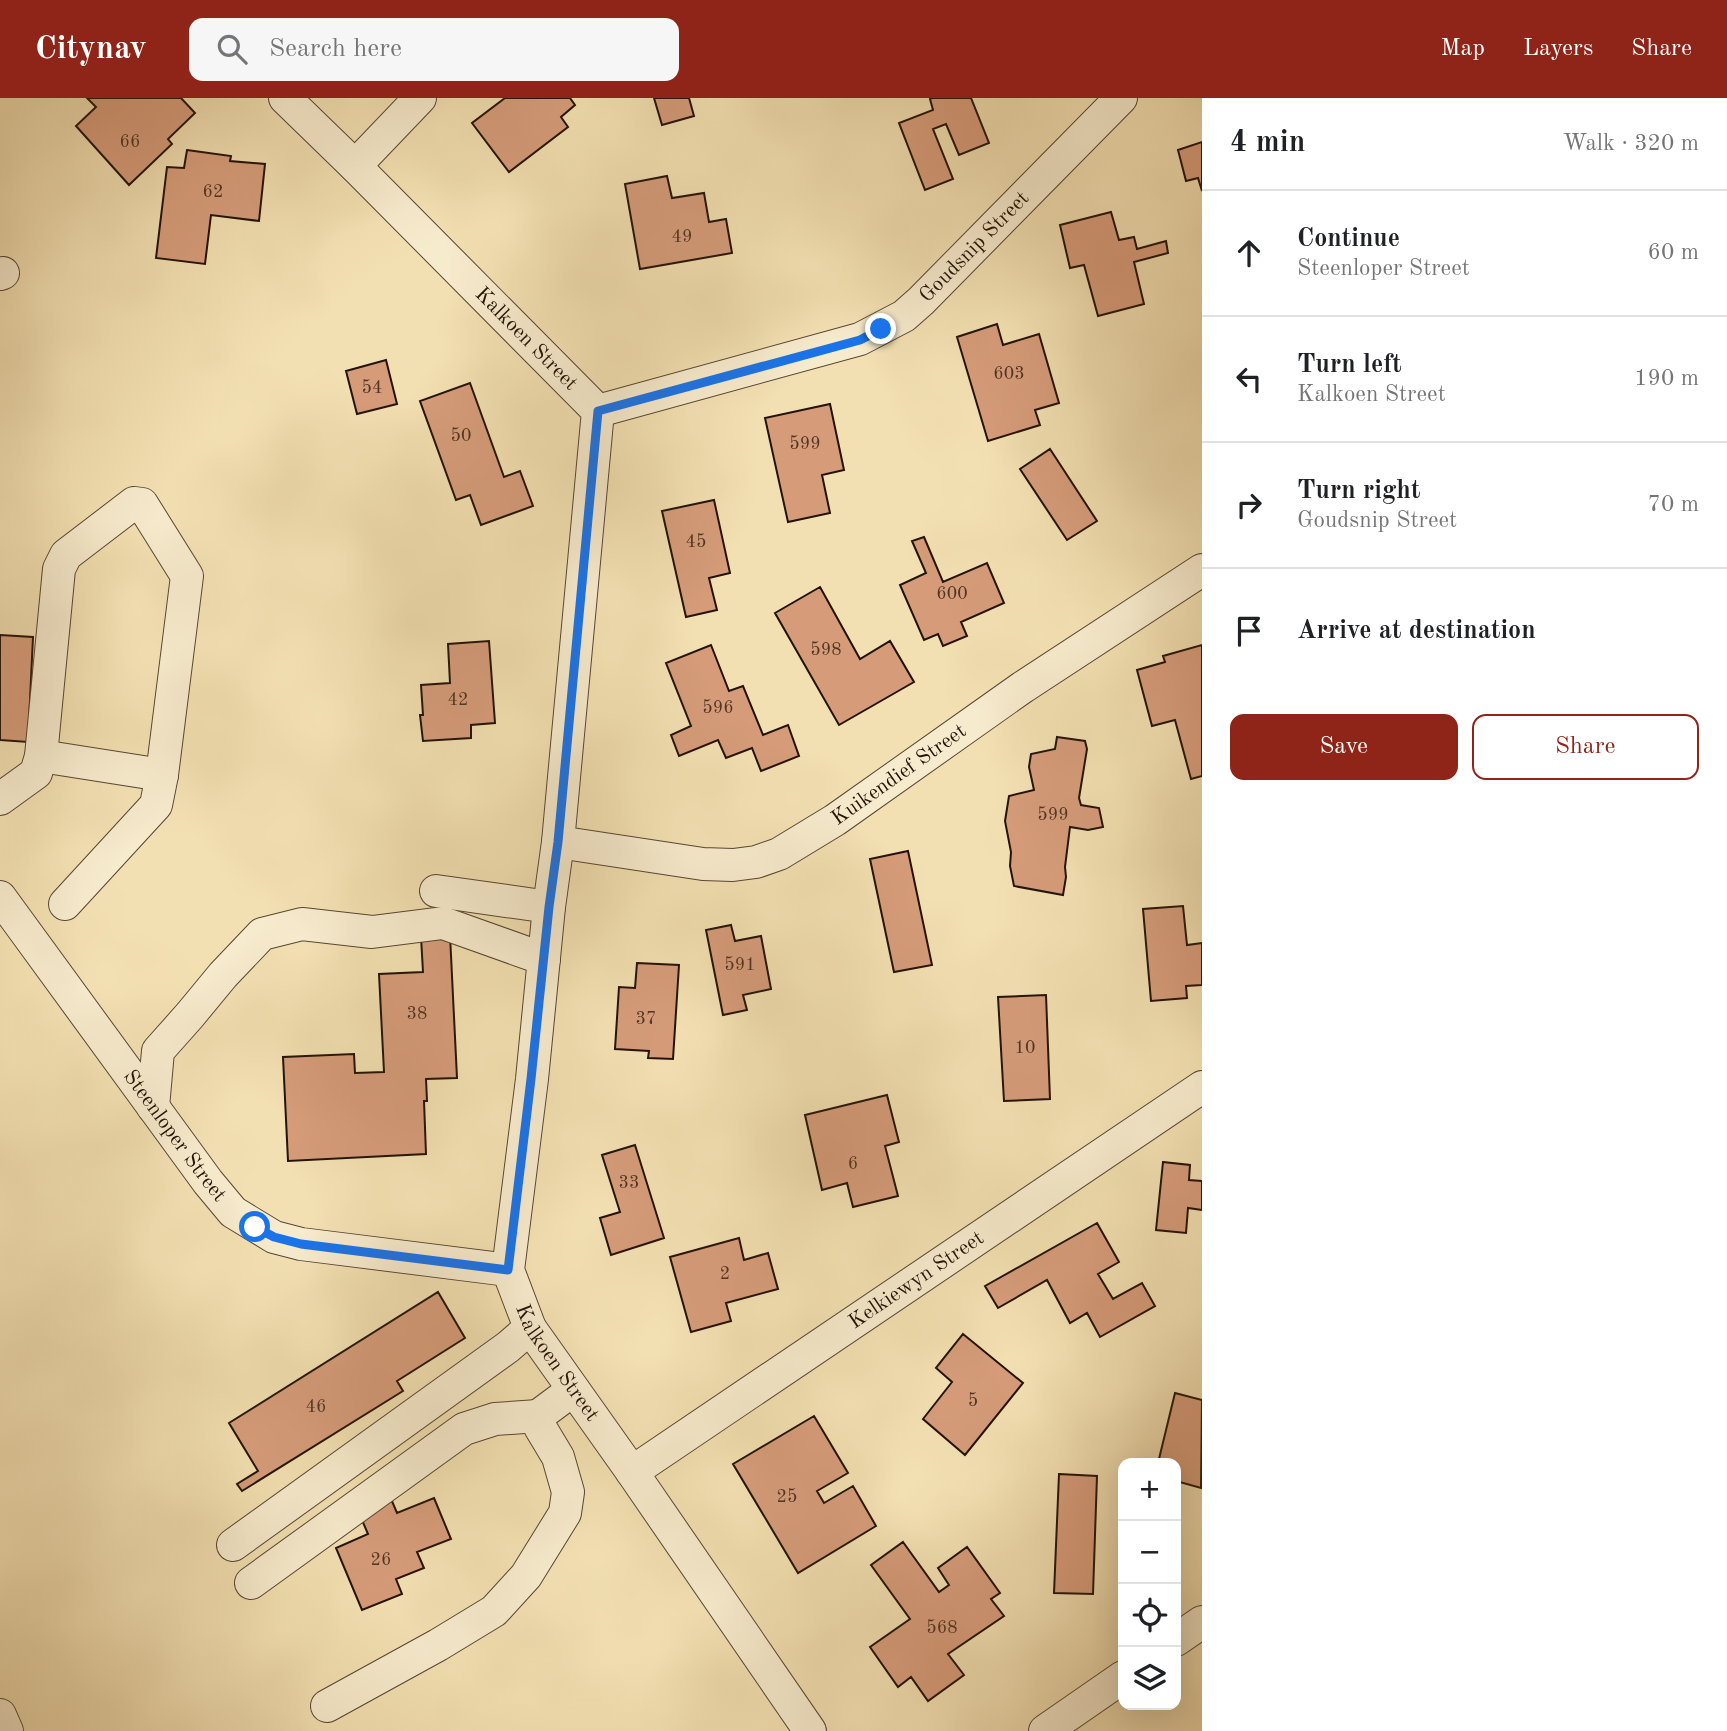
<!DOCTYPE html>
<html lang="en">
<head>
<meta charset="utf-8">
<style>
	:root { --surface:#fff; --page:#f6f6f6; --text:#202124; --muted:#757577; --line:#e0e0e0; --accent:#8f2418 }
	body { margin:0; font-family:"Old Standard TT",serif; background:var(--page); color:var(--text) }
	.controls { position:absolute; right:21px; bottom:21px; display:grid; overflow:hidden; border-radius:14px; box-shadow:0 7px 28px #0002 }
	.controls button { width:63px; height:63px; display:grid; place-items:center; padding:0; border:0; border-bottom:2px solid var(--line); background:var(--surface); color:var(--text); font:35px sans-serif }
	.stop { position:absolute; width:21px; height:21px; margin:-16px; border:5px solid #1a73e8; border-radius:50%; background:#fff }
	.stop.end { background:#1a73e8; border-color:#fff; box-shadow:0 2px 7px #0008 }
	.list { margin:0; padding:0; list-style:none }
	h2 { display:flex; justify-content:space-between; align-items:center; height:91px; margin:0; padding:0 28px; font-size:30px }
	h2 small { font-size:23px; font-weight:400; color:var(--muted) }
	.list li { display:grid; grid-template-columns:46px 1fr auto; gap:21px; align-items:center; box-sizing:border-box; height:126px; padding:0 28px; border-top:2px solid var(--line) }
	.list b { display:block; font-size:26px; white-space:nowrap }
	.list p { margin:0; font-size:23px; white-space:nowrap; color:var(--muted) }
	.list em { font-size:23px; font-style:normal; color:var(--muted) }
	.actions { display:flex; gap:14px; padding:21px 28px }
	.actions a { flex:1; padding:16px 0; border:2px solid var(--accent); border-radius:14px; text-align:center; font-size:24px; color:var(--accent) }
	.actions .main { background:var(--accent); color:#fff }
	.icon { flex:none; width:38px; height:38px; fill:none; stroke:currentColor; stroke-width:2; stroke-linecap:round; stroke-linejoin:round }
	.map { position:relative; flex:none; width:1202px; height:1633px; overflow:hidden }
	header { display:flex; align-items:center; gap:42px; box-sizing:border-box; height:98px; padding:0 35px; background:var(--accent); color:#fff }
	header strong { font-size:33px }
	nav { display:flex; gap:38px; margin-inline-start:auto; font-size:24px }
	.search { width:490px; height:63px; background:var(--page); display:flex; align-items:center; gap:18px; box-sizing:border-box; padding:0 24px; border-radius:14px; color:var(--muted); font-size:26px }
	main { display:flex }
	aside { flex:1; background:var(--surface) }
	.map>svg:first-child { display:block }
	.building { fill:#d69c7a; stroke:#231307; stroke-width:2 }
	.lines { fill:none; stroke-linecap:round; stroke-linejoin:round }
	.minor-casing { stroke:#574632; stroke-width:34 }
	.minor { stroke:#f7ebcd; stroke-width:32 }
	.route { stroke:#1a73e8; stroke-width:9 }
	.labels { text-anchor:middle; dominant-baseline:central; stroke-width:5; stroke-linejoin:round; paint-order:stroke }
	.number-label { font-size:18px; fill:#503524 }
	.street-label { font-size:21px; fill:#231307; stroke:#f7ebcd }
</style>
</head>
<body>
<header>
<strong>Citynav</strong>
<div class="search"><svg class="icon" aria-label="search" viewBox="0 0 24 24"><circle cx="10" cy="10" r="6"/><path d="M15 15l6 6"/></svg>Search here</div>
<nav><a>Map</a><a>Layers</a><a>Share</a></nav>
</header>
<main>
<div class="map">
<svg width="1202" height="1633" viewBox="0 0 1202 1633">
	<rect width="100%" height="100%" fill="#f3e0b2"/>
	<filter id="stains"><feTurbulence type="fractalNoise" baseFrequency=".00286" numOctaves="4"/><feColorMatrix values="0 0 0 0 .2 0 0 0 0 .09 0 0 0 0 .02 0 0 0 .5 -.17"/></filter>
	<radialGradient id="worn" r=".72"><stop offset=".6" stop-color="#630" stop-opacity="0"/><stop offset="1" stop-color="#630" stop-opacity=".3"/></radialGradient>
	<path class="building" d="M87,0H181L195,15L168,41L172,46L129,87L76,28L96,9Z
		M505,0H570L575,7L561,19L568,29L509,74L472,25Z
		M654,0H689L694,18L662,27Z
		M932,0H971L989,45L959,57L946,26L933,31L953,81L925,92L899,25L933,12L930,1Z
		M1202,44V93L1198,80L1186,83L1178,52Z
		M187,52L231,58L230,63L265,66L259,123L211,117L205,166L156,160L167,69L184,70Z
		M667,78L672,100L704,95L709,124L726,121L732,155L640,171L625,86Z
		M1111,114L1119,142L1134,139L1137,151L1166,143L1168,155L1134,164L1144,206L1098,218L1084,167L1070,170L1060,127Z
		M997,226L1003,247L1039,236L1059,305L1035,312L1040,327L988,343L957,239Z
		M386,262L397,306L357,316L346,273Z
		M470,285L504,379L520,373L533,408L481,427L470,397L456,402L420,303Z
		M830,306L844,372L822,377L830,415L788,424L765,320Z
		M1050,351L1097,423L1067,442L1020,371Z
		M714,402L730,475L709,480L717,512L686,519L662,413Z
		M924,439L943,484L987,465L1004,505L961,524L967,538L943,548L938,536L924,542L900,487L926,475L912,443Z
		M820,489L860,561L890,543L914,584L839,627L775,515Z
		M0,537L33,539L28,644L0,642Z
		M489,543L495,625L471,627V640L423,643L420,617H423L421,587L450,585L448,546Z
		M711,547L729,593L743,588L763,637L788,627L799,658L761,673L752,650L726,660L718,642L679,658L671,637L691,628L666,565Z
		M1202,547V678L1191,681L1175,622L1152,628L1137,572L1165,564L1163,558Z
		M1057,639L1085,643L1087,651L1079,700L1081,707L1099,710L1103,729L1088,732L1070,729L1065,769L1066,779L1063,797L1014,788L1010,768L1011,754L1005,723L1009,698L1034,692L1029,669L1031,656L1055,651Z
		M908,753L932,867L894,874L870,761Z
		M1183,808L1187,847L1202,845V887L1186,888L1187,900L1151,903L1143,811Z
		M731,827L735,843L761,838L771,891L743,897L747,912L723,917L706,832Z
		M450,837L457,980L426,981L427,1003H424L426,1056L288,1063L283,959L354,956L355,975L384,974L379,876L423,874L421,839Z
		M637,865L679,867L673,961L648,960L649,953L615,951L619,889L635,890Z
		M1046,897L1050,1001L1004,1003L998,899Z
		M887,997L899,1044L885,1048L898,1098L853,1109L847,1085L822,1092L805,1017Z
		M635,1047L664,1140L611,1157L600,1120L620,1114L602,1057Z
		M1163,1064L1190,1067L1189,1082L1202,1083V1112L1188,1110L1186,1135L1156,1132Z
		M1097,1125L1119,1164L1098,1176L1113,1201L1142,1185L1155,1208L1100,1239L1087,1215L1070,1225L1047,1182L998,1210L985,1188Z
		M739,1140L744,1162L768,1155L778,1191L726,1205L731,1223L691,1234L670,1159Z
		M438,1194L465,1240L397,1283L403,1293L242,1393L237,1386L258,1373L229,1325Z
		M963,1236L1023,1285L965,1357L923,1321L952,1284L936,1270Z
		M1175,1295L1202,1302L1201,1390L1176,1383V1365H1158Z
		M814,1318L848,1375L817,1393L824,1405L853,1388L876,1428L798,1475L733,1366Z
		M1059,1376L1097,1378L1093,1496L1054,1495Z
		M434,1400L451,1441L417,1454L424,1470L396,1481L402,1496L362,1512L336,1450L368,1436L359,1415L392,1403L397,1415Z
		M903,1444L939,1494L949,1487L938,1470L967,1449L1000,1495L991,1501L1004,1518L948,1556L964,1577L928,1603L911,1579L898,1589L870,1549L910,1521L871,1467Z"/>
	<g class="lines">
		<g class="minor-casing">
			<g id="minor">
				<path id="s1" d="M285,0L355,68L598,313L558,744L549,809L532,981L508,1172L530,1230L632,1374L810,1633"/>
				<path d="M355,68L420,0"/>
				<path d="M0,176L3,175"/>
				<path id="s2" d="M598,313L860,241L904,218L921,203L1121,0"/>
				<path d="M41,658L162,677"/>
				<path d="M0,701L36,675L41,658L59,471L66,457L134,405L142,406L187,478L162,677L156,707L65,806"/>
				<path id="s3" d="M558,744L703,766L733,767L756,764L779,756L835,722L1023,589L1202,472"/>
				<path d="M436,793L549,809"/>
				<path id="s4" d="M0,799L208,1084L233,1114L274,1139L301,1146L508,1172"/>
				<path d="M153,1009L158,953L190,917L223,877L262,836L302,826L372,834L443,825L544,861"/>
				<path id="s5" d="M632,1374L1202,989"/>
				<path d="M233,1447L508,1249L530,1230"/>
				<path d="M251,1485L464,1331L495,1321L538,1318"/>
				<path d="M1176,1542L1202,1524"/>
				<path d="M327,1608L438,1547L494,1513L526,1478L565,1415L568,1394L558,1359L540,1329L538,1318L573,1292"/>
				<path d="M0,1617L7,1633"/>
				<path d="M1045,1633L1123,1579"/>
			</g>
		</g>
		<use href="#minor" class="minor"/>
	</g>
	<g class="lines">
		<path class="route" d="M255,1129L274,1139L301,1146L508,1172L531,981L549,809L558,744L598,313L860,242L881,231"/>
	</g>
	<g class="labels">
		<g class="number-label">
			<text x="130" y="44">66</text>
			<text x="213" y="94">62</text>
			<text x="682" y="139">49</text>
			<text x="1009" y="276">603</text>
			<text x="372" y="290">54</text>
			<text x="461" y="338">50</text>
			<text x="805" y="346">599</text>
			<text x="696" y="444">45</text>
			<text x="952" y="496">600</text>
			<text x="826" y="552">598</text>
			<text x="458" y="602">42</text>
			<text x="718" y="610">596</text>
			<text x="1053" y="717">599</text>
			<text x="740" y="867">591</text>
			<text x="417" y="916">38</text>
			<text x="646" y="921">37</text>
			<text x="1025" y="950">10</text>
			<text x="853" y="1066">6</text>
			<text x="629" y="1085">33</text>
			<text x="725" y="1176">2</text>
			<text x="973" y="1303">5</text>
			<text x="316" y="1309">46</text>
			<text x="787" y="1399">25</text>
			<text x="381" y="1462">26</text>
			<text x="942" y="1530">568</text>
		</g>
		<g class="street-label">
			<text stroke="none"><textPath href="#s2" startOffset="420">Goudsnip Street</textPath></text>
			<text stroke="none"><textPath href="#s1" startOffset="341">Kalkoen Street</textPath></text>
			<text stroke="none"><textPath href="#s3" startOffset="368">Kuikendief Street</textPath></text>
			<text stroke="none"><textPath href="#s4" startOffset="296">Steenloper Street</textPath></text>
			<text stroke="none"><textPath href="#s5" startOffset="343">Kelkiewyn Street</textPath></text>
			<text stroke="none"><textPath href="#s1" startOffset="1412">Kalkoen Street</textPath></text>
		</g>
	</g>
	<rect width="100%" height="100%" filter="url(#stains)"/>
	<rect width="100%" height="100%" fill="url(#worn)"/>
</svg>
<div class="controls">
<button>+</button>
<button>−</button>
<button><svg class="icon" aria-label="locate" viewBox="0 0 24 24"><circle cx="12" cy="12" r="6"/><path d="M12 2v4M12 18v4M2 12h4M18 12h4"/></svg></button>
<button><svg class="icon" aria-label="layers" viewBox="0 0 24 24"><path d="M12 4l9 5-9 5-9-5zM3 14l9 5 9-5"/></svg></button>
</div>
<div class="stop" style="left:255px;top:1129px"></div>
<div class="stop end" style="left:881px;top:231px"></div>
</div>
<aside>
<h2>4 min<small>Walk · 320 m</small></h2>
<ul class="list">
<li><svg class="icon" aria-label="ahead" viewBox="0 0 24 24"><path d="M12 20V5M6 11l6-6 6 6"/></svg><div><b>Continue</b><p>Steenloper Street</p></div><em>60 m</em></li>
<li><svg class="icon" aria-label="left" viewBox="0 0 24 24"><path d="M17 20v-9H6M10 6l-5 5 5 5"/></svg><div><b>Turn left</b><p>Kalkoen Street</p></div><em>190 m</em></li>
<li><svg class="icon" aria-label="right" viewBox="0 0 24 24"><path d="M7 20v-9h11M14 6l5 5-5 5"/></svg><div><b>Turn right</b><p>Goudsnip Street</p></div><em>70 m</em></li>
<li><svg class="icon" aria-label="arrive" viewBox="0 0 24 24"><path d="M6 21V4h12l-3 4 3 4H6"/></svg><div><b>Arrive at destination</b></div></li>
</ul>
<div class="actions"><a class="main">Save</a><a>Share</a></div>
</aside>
</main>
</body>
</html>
